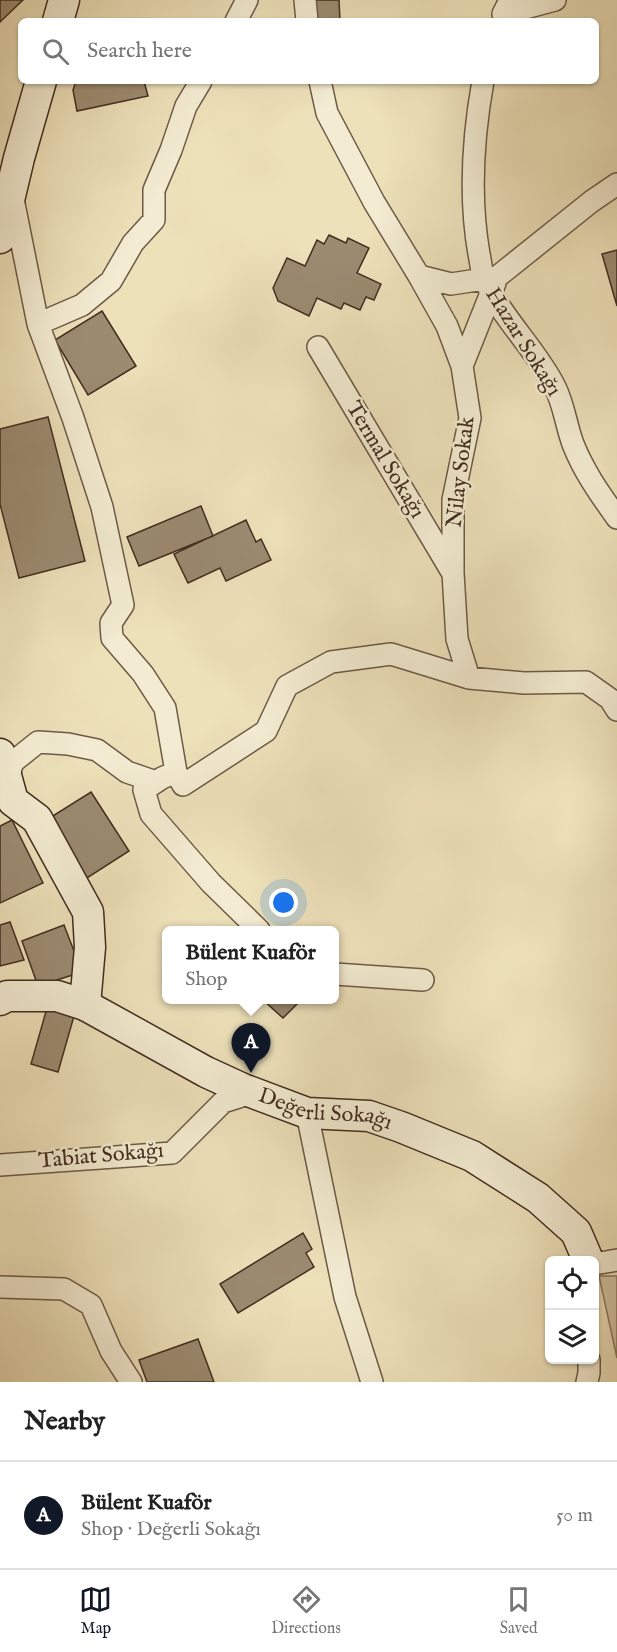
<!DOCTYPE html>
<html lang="en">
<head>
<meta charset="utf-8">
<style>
	:root { --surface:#fff; --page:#f2f2f2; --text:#222; --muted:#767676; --line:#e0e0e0; --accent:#111827 }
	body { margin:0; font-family:"IM FELL English",serif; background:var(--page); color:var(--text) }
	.controls { position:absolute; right:18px; bottom:18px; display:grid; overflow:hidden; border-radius:9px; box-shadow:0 2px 4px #0004 }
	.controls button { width:54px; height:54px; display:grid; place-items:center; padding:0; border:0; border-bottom:2px solid var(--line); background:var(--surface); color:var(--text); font:30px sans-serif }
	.you { position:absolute; left:284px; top:903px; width:21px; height:21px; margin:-15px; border:4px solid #fff; border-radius:50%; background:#1a73e8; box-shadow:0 0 0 9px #1a73e833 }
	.badge { display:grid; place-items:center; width:39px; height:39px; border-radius:50%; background:var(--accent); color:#fff; font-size:20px; font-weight:700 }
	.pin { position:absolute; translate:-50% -50px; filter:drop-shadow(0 2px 3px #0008) }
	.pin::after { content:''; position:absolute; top:32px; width:21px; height:18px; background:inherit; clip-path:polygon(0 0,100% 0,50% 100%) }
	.popup { position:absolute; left:162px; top:926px; width:177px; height:78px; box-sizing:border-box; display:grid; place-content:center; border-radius:9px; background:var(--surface); filter:drop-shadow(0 2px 4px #0005); font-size:20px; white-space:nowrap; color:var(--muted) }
	.popup b { font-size:22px; color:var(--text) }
	.popup::after { content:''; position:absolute; left:50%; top:100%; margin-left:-12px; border:12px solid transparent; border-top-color:var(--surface) }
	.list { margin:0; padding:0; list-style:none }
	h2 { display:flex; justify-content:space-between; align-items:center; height:78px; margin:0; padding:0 24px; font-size:26px }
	h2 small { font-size:20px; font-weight:400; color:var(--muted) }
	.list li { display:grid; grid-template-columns:39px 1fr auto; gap:18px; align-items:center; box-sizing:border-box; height:108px; padding:0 24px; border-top:2px solid var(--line) }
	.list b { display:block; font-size:22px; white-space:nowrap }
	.list p { margin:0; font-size:20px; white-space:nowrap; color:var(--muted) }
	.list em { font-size:20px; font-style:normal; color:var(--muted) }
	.icon { flex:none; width:33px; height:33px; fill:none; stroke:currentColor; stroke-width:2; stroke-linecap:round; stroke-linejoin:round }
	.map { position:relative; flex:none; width:617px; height:1382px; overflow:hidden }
	.search { position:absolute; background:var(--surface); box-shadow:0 2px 4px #0004; left:18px; right:18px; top:18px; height:66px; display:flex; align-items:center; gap:15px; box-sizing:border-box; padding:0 21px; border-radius:9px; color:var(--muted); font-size:22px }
	.sheet { height:186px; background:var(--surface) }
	nav { display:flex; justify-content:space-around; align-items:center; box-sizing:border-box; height:84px; border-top:2px solid var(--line); background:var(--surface); font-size:16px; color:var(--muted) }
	nav a { display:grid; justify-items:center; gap:3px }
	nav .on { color:var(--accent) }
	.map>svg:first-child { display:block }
	.green { fill:#d0c2a0; stroke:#897860; stroke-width:1.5 }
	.building { fill:#9b8b71; stroke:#422d21; stroke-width:1.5 }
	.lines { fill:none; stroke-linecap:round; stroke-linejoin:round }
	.street-casing { stroke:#6d5a47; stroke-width:24 }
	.secondary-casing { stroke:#422d21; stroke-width:33 }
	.street { stroke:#f3ecd2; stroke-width:21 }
	.secondary { stroke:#f3ecd2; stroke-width:30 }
	.labels { text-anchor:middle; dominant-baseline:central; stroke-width:5; stroke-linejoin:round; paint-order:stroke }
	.street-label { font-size:22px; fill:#422d21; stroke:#f3ecd2 }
</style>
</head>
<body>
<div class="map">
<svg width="617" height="1382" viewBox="0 0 617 1382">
	<rect width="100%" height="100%" fill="#ede1ba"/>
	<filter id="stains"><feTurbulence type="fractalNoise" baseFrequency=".00333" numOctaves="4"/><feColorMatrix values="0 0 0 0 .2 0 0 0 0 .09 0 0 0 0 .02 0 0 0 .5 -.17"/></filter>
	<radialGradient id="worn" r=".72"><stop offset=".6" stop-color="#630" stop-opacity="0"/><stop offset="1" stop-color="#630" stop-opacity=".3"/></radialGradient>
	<path class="green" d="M599,1276H617V1358Z"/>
	<path class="building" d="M0,0H23L0,22Z
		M305,0H339L340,21H307Z
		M76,81H144L148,96L77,111L73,90Z
		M329,235L346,243L348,238L369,248L357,273L381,284L374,300L366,297L360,310L344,303L341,309L317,298L309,316L278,301L273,288L287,258L305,266L317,240L324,244Z
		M617,250V306L602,254Z
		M102,311L136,366L88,395L55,340Z
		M48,417L85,561L19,578L0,504V429Z
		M201,506L213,536L139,566L127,537Z
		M246,520L256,542L261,539L271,560L226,581L220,568L188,583L174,554Z
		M91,792L129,851L87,878L48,819Z
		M12,820L43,883L0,903V826Z
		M10,922L24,960L0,966V925Z
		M64,925L82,972L38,986L22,941Z
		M263,1000H301L283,1018Z
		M47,1008L74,1016L58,1072L31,1064Z
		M303,1233L312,1249L306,1253L314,1267L238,1313L220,1284Z
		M198,1339L214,1382H147L139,1360Z"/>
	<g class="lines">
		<g class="street-casing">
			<path id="street" d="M305,0L307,21
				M510,0L503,14L555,0
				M236,21L247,0
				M320,81L327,113L374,202L419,276L451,284L497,277L592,201L617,184
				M483,81C473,137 469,197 479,254C481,262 481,273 485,280C503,320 536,349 555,387C564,405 566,425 573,444C584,472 600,494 617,518
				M13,199L38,324L82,305L111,281L133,243L154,220V190L171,150L186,106L201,81
				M419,276L447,326L462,366L470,418L453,500V573L457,639L469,678
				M38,324L73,418L102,507L123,605L111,623L112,638L143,674L165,708L176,772L183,785L266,731L287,686L331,662L391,654L469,678L524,683L586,682L610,699L617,710
				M318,347L452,572
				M462,366L495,283
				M176,772L162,778L144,790L151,814L211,883L259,930
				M6,784L13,762L38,742L68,744L97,750L127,772L156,782
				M335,974L423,980
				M307,1113L345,1297L372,1382
				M0,1165L172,1153L223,1102L254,1092
				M594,1264L617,1260
				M0,1287L64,1289L91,1305L111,1351L131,1382
				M587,1382L589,1373V1360"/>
		</g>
		<g class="secondary-casing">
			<g id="secondary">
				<path d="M58,21L64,0"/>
				<path d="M0,238L19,158L41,81"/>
				<path d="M0,754L13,801L37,819L88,912L90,947L85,1005"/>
				<path id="s1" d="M0,1000L7,996H57L85,1005L206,1072L243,1089L307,1113L369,1116L401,1127L472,1156L538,1198L576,1232L588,1260"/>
			</g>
		</g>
		<use href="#street" class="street"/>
		<use href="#secondary" class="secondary"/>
	</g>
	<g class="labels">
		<g class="street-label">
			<text transform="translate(523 342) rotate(58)">Hazar Sokağı</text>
			<text transform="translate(385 460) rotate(59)">Termal Sokağı</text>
			<text transform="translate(461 472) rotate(-83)">Nilay Sokak</text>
			<text stroke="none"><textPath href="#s1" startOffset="352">Değerli Sokağı</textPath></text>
			<text transform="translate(101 1156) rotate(-5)">Tabiat Sokağı</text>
		</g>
	</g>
	<rect width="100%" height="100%" filter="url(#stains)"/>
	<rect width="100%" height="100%" fill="url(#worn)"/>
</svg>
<div class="controls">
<button><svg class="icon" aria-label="locate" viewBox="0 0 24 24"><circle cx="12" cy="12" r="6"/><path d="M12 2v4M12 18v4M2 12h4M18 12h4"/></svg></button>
<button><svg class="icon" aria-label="layers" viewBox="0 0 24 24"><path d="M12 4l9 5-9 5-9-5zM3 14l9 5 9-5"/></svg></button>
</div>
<div class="you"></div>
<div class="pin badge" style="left:251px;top:1073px">A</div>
<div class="popup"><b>Bülent Kuaför</b>Shop</div>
<div class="search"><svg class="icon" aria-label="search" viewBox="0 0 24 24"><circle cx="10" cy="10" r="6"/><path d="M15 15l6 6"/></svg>Search here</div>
</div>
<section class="sheet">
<h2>Nearby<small></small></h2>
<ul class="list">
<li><span class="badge">A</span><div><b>Bülent Kuaför</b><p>Shop · Değerli Sokağı</p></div><em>50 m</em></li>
</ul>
</section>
<nav>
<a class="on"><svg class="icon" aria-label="map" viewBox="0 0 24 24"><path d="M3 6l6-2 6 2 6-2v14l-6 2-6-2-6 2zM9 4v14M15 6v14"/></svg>Map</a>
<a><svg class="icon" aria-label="directions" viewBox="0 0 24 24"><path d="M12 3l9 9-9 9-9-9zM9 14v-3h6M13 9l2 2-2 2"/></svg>Directions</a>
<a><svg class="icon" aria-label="saved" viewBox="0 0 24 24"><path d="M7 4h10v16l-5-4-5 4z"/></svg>Saved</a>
</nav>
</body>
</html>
